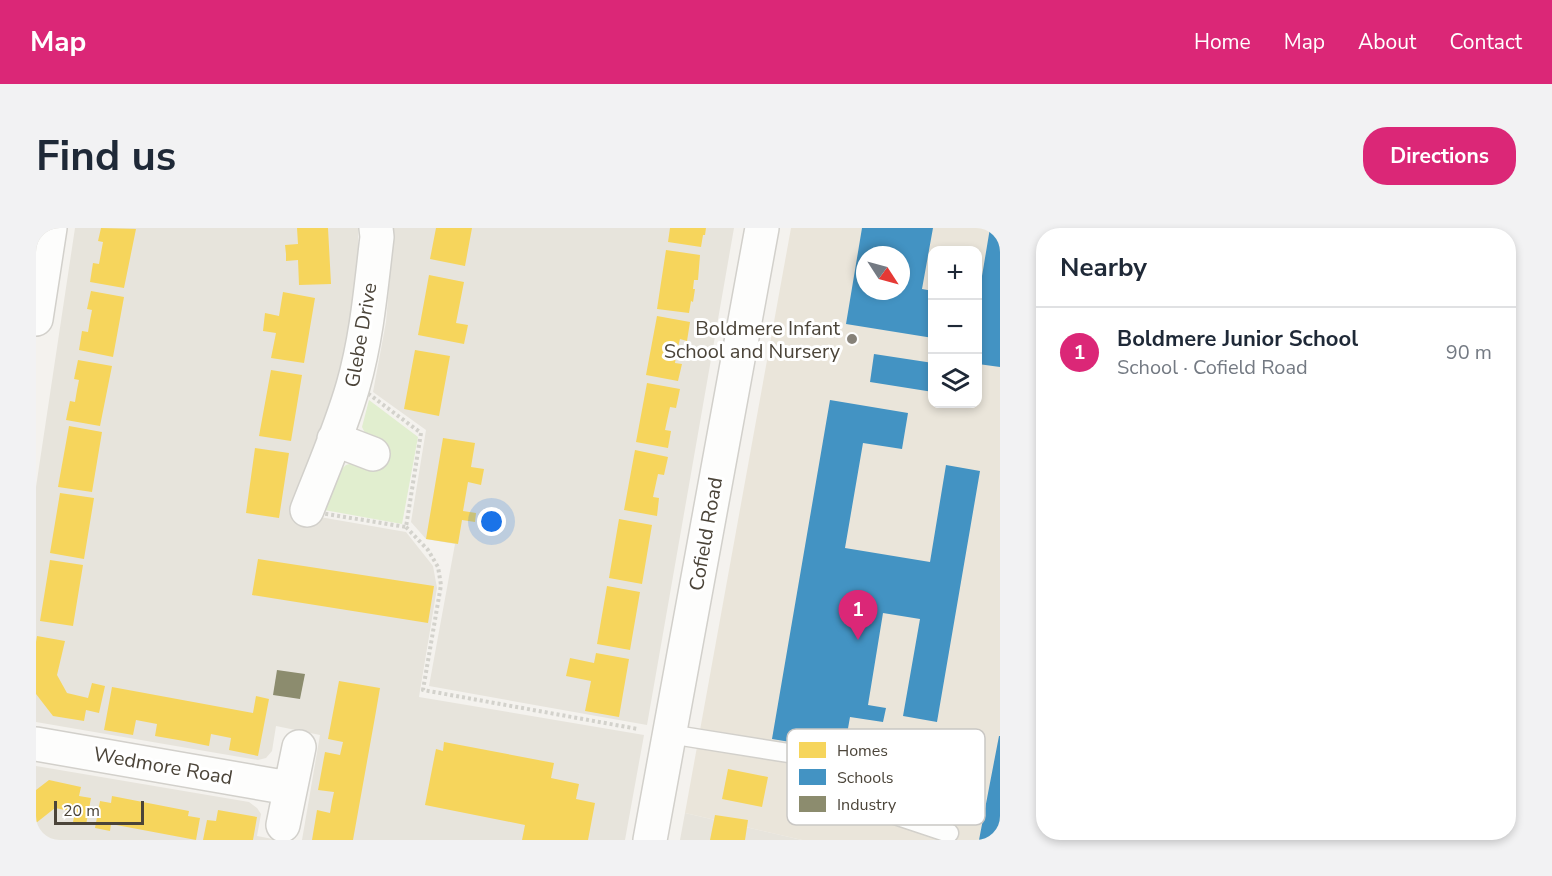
<!DOCTYPE html>
<html lang="en">
<head>
<meta charset="utf-8">
<style>
	:root { --surface:#fff; --page:#f2f2f3; --text:#1f2937; --muted:#747a83; --line:#e0e1e3; --accent:#db2777 }
	body { margin:0; font-family:"Nunito Sans",sans-serif; background:var(--page); color:var(--text) }
	.controls { position:absolute; right:18px; top:18px; display:grid; overflow:hidden; border-radius:12px; box-shadow:0 3px 9px #0003 }
	.controls button { width:54px; height:54px; display:grid; place-items:center; padding:0; border:0; border-bottom:2px solid var(--line); background:var(--surface); color:var(--text); font:30px sans-serif }
	.compass { position:absolute; left:820px; top:18px; width:54px; height:54px; border-radius:50%; background:var(--surface); box-shadow:0 3px 9px #0003; rotate:126deg }
	.scale { position:absolute; left:18px; bottom:15px; width:90px; box-sizing:border-box; padding-left:6px; border:3px solid #4b4439; border-top:0; font-size:16px; line-height:21px; white-space:nowrap; color:#4b4439; -webkit-text-stroke:4px #fff; paint-order:stroke }
	.you { position:absolute; left:456px; top:294px; width:21px; height:21px; margin:-15px; border:4px solid #fff; border-radius:50%; background:#1a73e8; box-shadow:0 0 0 9px #1a73e833 }
	.badge { display:grid; place-items:center; width:39px; height:39px; border-radius:50%; background:var(--accent); color:#fff; font-size:20px; font-weight:700 }
	.pin { position:absolute; translate:-50% -50px; filter:drop-shadow(0 2px 3px #0008) }
	.pin::after { content:''; position:absolute; top:32px; width:21px; height:18px; background:inherit; clip-path:polygon(0 0,100% 0,50% 100%) }
	.list { margin:0; padding:0; list-style:none }
	h2 { display:flex; justify-content:space-between; align-items:center; height:78px; margin:0; padding:0 24px; font-size:26px }
	h2 small { font-size:20px; font-weight:400; color:var(--muted) }
	.list li { display:grid; grid-template-columns:39px 1fr auto; gap:18px; align-items:center; box-sizing:border-box; height:90px; padding:0 24px; border-top:2px solid var(--line) }
	.list b { display:block; font-size:22px; white-space:nowrap }
	.list p { margin:0; font-size:20px; white-space:nowrap; color:var(--muted) }
	.list em { font-size:20px; font-style:normal; color:var(--muted) }
	.icon { flex:none; width:33px; height:33px; fill:none; stroke:currentColor; stroke-width:2; stroke-linecap:round; stroke-linejoin:round }
	.map { position:relative; flex:none; width:964px; height:612px; overflow:hidden; border-radius:24px }
	header { display:flex; align-items:center; gap:36px; box-sizing:border-box; height:84px; padding:0 30px; background:var(--accent); color:#fff }
	header strong { font-size:28px }
	nav { display:flex; gap:33px; margin-inline-start:auto; font-size:21px }
	.intro { display:flex; align-items:center; justify-content:space-between; box-sizing:border-box; height:144px; padding:0 36px }
	h1 { margin:0; font-size:42px }
	.button { padding:15px 27px; border-radius:24px; background:var(--accent); color:#fff; font-size:21px; font-weight:700 }
	main { display:flex; gap:36px; padding:0 36px }
	aside { flex:1; background:var(--surface); border-radius:24px; box-shadow:0 3px 9px #0003 }
	.map>svg:first-child { display:block }
	.residential { fill:#e7e4dc }
	.education { fill:#eae5da; fill-rule:evenodd }
	.green { fill:#e1eecf }
	.homes { fill:#f6d55c }
	.schools { fill:#4393c3; fill-rule:evenodd }
	.industry { fill:#8c8c6e }
	.lines { fill:none; stroke-linecap:round; stroke-linejoin:round }
	.service-casing { stroke:#d2d0cb; stroke-width:21 }
	.minor-casing { stroke:#d2d0cb; stroke-width:36 }
	.path { stroke:#d3d2cc; stroke-width:4; stroke-dasharray:3 3; stroke-linecap:butt }
	.service { stroke:#fdfdfc; stroke-width:18 }
	.minor { stroke:#fdfdfc; stroke-width:33 }
	.poi-dot { fill:#868178; stroke:#fff; stroke-width:2 }
	.labels { text-anchor:middle; dominant-baseline:central; stroke-width:6; stroke-linejoin:round; paint-order:stroke }
	.poi-label { font-size:20px; fill:#4b4439; stroke:#fff; text-anchor:end }
	.street-label { font-size:20px; fill:#4b4439; stroke:#fff }
	.key { fill:#fff; stroke:#c9c7c4; stroke-width:1.5 }
	.key-label { font-size:16px; fill:#4b4439 }
</style>
</head>
<body>
<header>
<strong>Map</strong>
<nav><a>Home</a><a>Map</a><a>About</a><a>Contact</a></nav>
</header>
<div class="intro"><h1>Find us</h1><a class="button">Directions</a></div>
<main>
<div class="map">
<svg width="964" height="612" viewBox="0 0 964 612">
	<rect width="100%" height="100%" fill="#f4f2ee"/>
	<path class="residential" d="M39,0H322V23L314,108L303,151L255,284L370,304L397,338L401,360L383,469L608,507L589,612H266L284,507L240,498L236,523L230,530L222,532L0,494V259Z
		M358,0H698L611,497L393,458L419,316L390,311L375,294L390,202L337,164L350,94Z
		M0,538L213,574L221,580L225,586L221,608L242,612H0Z
		M649,585L766,612H644Z"/>
	<path class="education" d="M755,0H964V612H766L649,585ZM897,22H942V176H897ZM829,27H865V63H829Z"/>
	<path class="green" d="M333,172L382,209L366,296L266,278L310,237C324,232 333,236 347,239L353,222C341,217 331,211 326,199Z"/>
	<path class="homes" d="M65,0L100,1L88,60L54,54L57,35L63,36L67,14L62,13Z
		M261,0H292L295,56L263,57L262,32L250,33V26L249,17L262,16Z
		M400,0H436L429,38L394,31Z
		M634,0H670L669,7H667L665,19L632,14Z
		M630,22L664,27L662,52H658L657,61H659L657,74L655,73L653,85L621,81Z
		M393,47L428,54L420,95L432,97L428,116L382,107Z
		M55,63L88,69L77,129L43,122L46,103L52,104L54,92L56,82L51,81Z
		M247,64L279,70L268,135L235,130L240,105L227,103L229,85L243,88Z
		M621,88L654,94L651,113L644,111L641,123L639,135L646,136L642,153L610,147Z
		M379,122L414,128L403,188L368,181Z
		M42,132L76,138L64,198L30,192L34,173L39,174L41,162L43,152L38,151Z
		M235,142L266,147L255,213L223,208Z
		M611,155L644,161L640,180L634,179L629,202L635,203L632,220L600,214Z
		M33,198L66,204L56,264L22,259Z
		M407,210L439,215L435,239L448,241L445,257L432,254L427,283L440,285L439,294L426,292L422,316L390,311Z
		M219,220L253,225L243,290L210,285Z
		M599,222L632,229L628,247L622,246L617,269L623,270L621,288L588,282Z
		M24,265L58,270L48,331L14,325Z
		M583,291L616,297L606,356L573,350Z
		M222,331L398,358L392,395L216,367Z
		M14,332L47,337L37,398L4,393Z
		M571,358L604,364L594,422L561,416Z
		M1,408L29,413L21,447L31,465L52,470L56,455L69,458L63,485L50,482L48,493L17,488L0,466V414Z
		M560,425L593,431L583,489L549,483L555,453L530,448L534,430L558,435Z
		M303,453L344,460L339,489L317,612H276L281,582L294,585L296,573L298,564L282,562L289,524L304,527L307,514L292,511Z
		M76,459L217,485L220,468L233,471L222,528L193,522L195,510L175,506L173,518L148,513L119,508L121,496L100,492L97,507L68,502Z
		M408,514L518,535L515,550L543,556L540,571L559,575L552,612H486L489,597L389,577L400,521L407,523Z
		M692,541L732,549L726,579L686,571Z
		M13,552L45,559L43,568L55,570L50,597L37,594L39,584L19,580L0,595V562Z
		M76,568L153,583L152,588L164,590L160,612L75,596L74,603L59,600L64,573L75,575Z
		M182,582L221,589L217,612H167L171,592L180,593Z
		M679,587L712,592L709,612H674Z"/>
	<path class="schools" d="M826,0H897L886,61L897,63V110L810,96ZM829,27H865V63H829Z
		M954,0H964V139L942,136V72Z
		M838,126L897,135V164L834,154Z
		M794,172L872,185L866,221L827,215L809,320L894,334L910,237L944,243L901,494L867,488L884,391L847,385L832,477L850,480L847,494L814,489L808,523L736,511Z
		M963,508H964V612H943Z"/>
	<path class="industry" d="M241,442L269,446L264,471L237,467Z"/>
	<g class="lines">
		<g class="service-casing">
			<path id="service" d="M633,506L847,540L841,581L913,605"/>
		</g>
		<g class="minor-casing">
			<path id="minor" d="M0,91L14,0
				M298,211L337,226
				M271,282C287,241 305,200 317,158C331,109 335,59 341,9L340,0
				M0,516L253,560
				M247,597L263,519
				M614,612L726,0"/>
		</g>
		<path class="path" d="M306,152L318,155L385,205L370,299L260,281Z
			M370,299L392,322L402,339L405,357L387,462L602,501"/>
		<use href="#service" class="service"/>
		<use href="#minor" class="minor"/>
	</g>
	<circle class="poi-dot" cx="816" cy="111" r="6"/>
	<g class="labels">
		<g class="poi-label">
			<text x="804" y="100">Boldmere Infant<tspan x="804" dy="23">School and Nursery</tspan></text>
		</g>
		<g class="street-label">
			<text transform="translate(325 107) rotate(-80)">Glebe Drive</text>
			<text transform="translate(670 306) rotate(-80)">Cofield Road</text>
			<text transform="translate(127 538) rotate(10)">Wedmore Road</text>
		</g>
	</g>
	<rect x="751" y="501" width="198" height="96" rx="9" class="key"/>
	<rect x="763" y="514" width="27" height="16" fill="#f6d55c"/>
	<rect x="763" y="541" width="27" height="16" fill="#4393c3"/>
	<rect x="763" y="568" width="27" height="16" fill="#8c8c6e"/>
	<g class="key-label">
		<text x="801" y="528">Homes</text>
		<text x="801" y="555">Schools</text>
		<text x="801" y="582">Industry</text>
	</g>
</svg>
<div class="controls">
<button>+</button>
<button>−</button>
<button><svg class="icon" aria-label="layers" viewBox="0 0 24 24"><path d="M12 4l9 5-9 5-9-5zM3 14l9 5 9-5"/></svg></button>
</div>
<svg class="compass" viewBox="-18 -18 36 36"><path d="M0-13l5 13h-10z" fill="#e53935"/><path d="M0 13l5-13h-10z" fill="#747a83"/></svg>
<div class="scale">20 m</div>
<div class="you"></div>
<div class="pin badge" style="left:822px;top:412px">1</div>
</div>
<aside>
<h2>Nearby<small></small></h2>
<ul class="list">
<li><span class="badge">1</span><div><b>Boldmere Junior School</b><p>School · Cofield Road</p></div><em>90 m</em></li>
</ul>
</aside>
</main>
</body>
</html>
